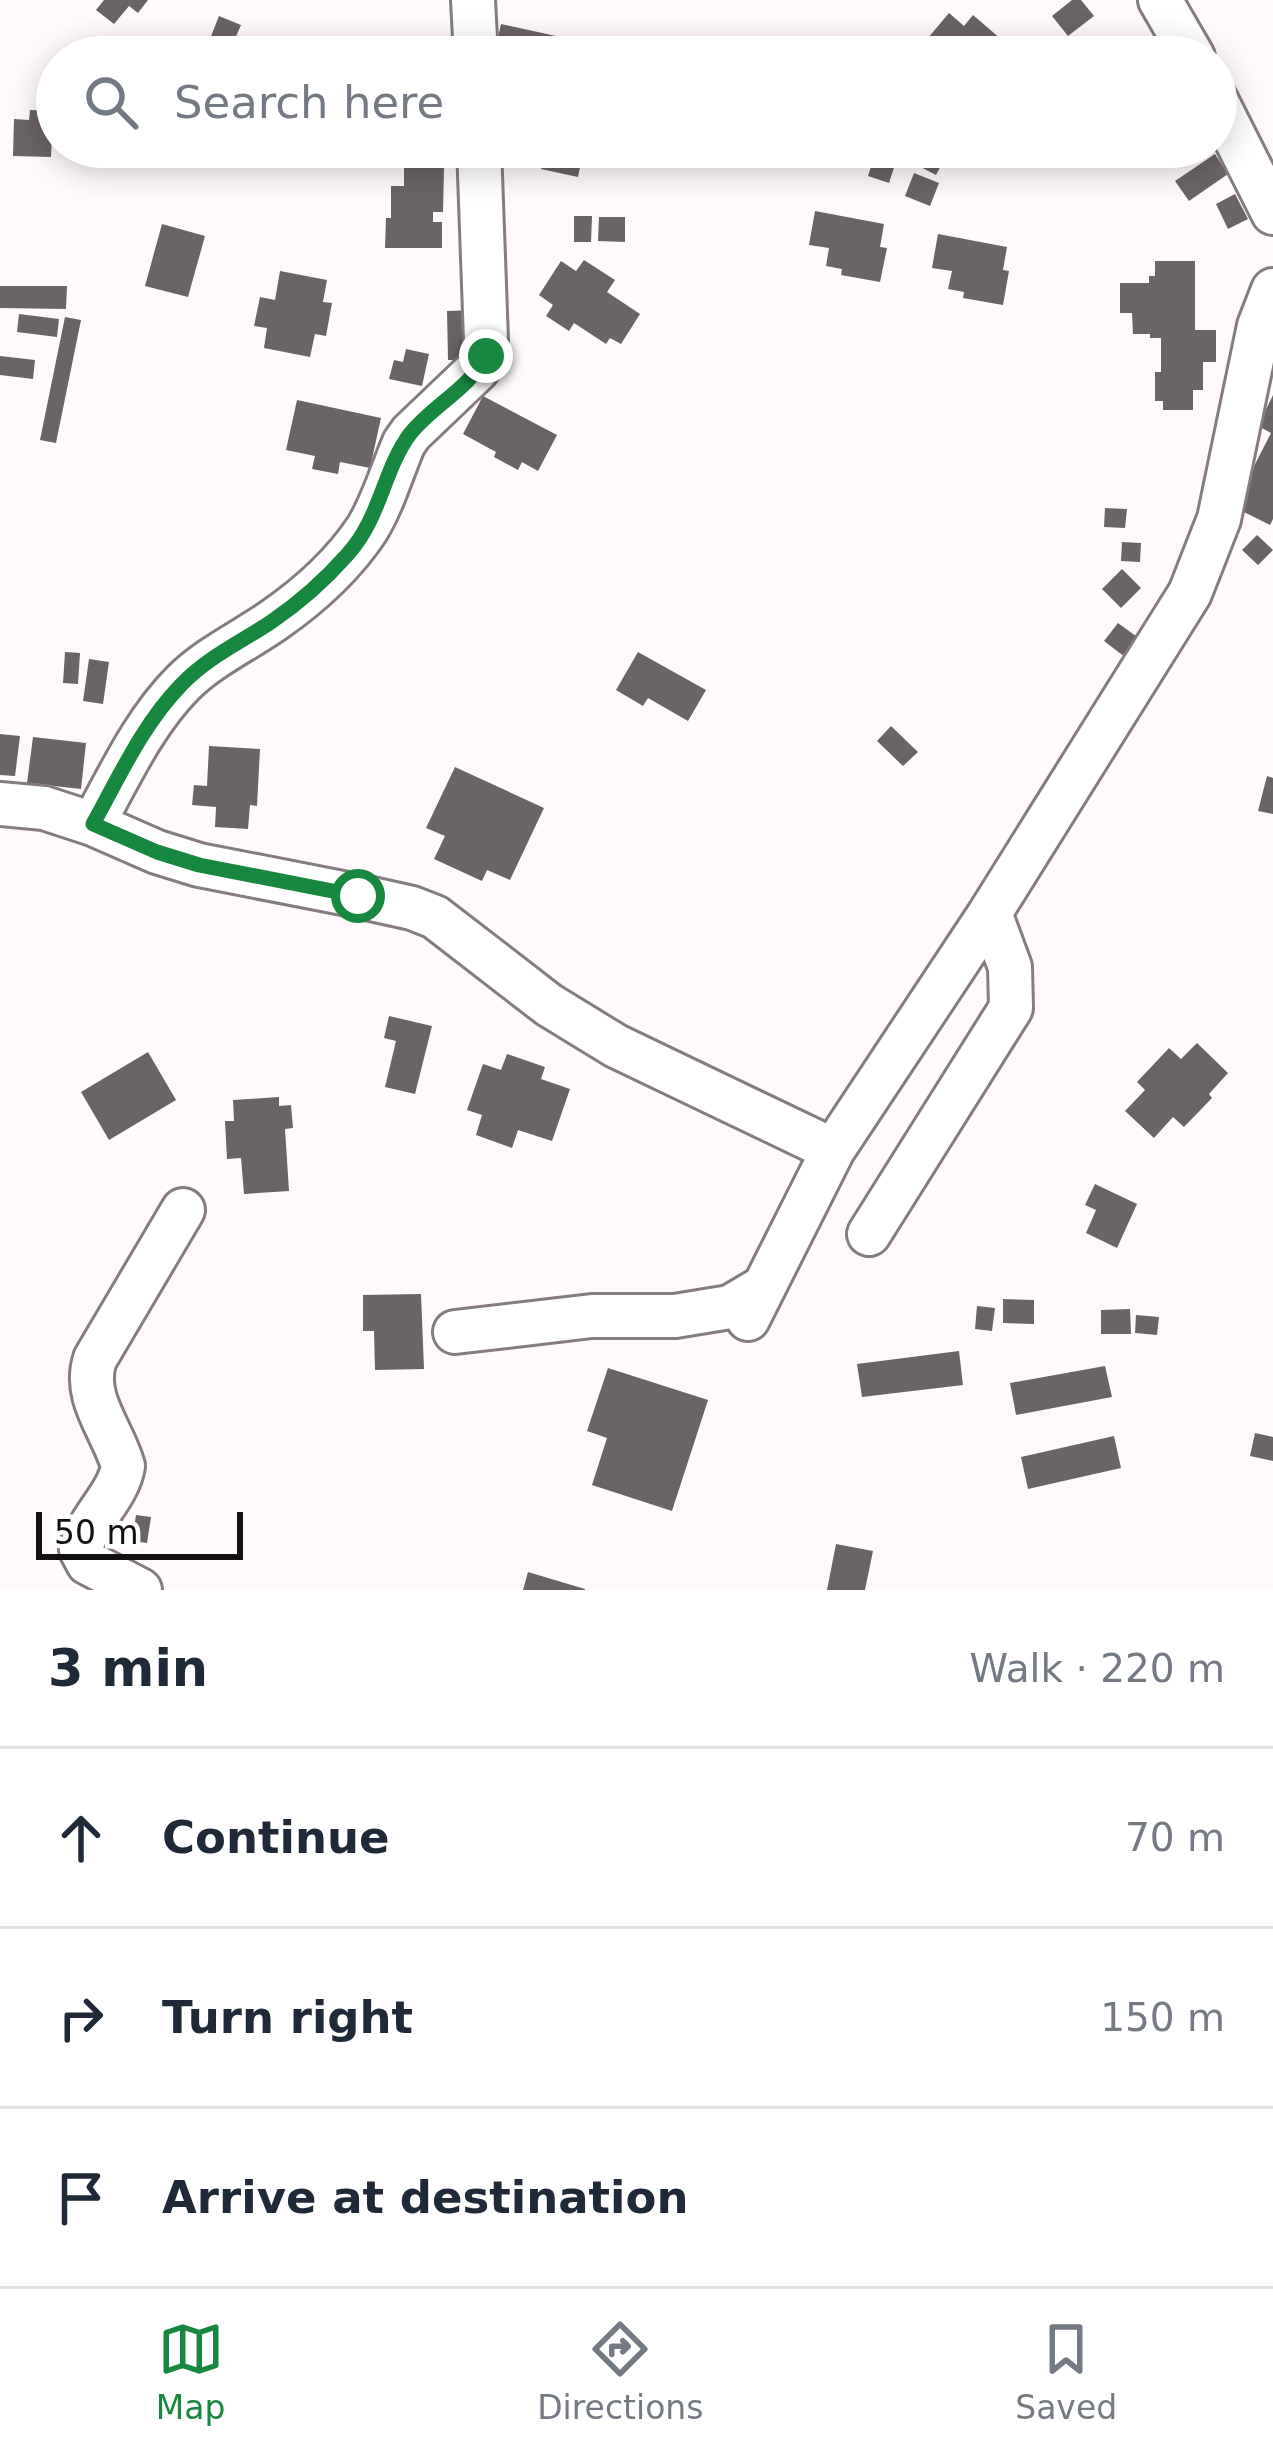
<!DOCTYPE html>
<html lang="en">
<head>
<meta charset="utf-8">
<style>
	:root { --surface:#fff; --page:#f2f2f3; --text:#1f2937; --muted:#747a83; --line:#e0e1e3; --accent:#18873f }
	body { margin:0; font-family:"DejaVu Sans",sans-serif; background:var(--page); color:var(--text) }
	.scale { position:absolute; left:36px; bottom:30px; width:207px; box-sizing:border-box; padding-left:12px; border:6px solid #131012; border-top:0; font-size:33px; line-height:42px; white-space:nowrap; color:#131012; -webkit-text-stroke:9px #fff; paint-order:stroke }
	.stop { position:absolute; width:36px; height:36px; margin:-27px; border:9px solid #18873f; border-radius:50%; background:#fff }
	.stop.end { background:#18873f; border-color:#fff; box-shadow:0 3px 12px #0008 }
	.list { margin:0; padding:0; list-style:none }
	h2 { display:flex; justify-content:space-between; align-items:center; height:156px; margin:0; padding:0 48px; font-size:51px }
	h2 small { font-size:39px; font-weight:400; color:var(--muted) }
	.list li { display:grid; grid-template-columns:78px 1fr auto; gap:36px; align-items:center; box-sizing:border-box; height:180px; padding:0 48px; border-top:3px solid var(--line) }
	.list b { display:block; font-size:45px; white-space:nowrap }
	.list em { font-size:39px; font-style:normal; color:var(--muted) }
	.icon { flex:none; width:66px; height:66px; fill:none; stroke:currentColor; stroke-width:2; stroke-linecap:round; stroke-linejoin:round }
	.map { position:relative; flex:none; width:1273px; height:1590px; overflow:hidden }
	.search { position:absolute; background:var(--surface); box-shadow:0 6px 30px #0003; left:36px; right:36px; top:36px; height:132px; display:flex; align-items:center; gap:30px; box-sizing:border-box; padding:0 42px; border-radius:66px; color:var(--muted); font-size:45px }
	.sheet { height:696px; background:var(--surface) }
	nav { display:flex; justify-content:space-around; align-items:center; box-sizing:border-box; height:168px; border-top:3px solid var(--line); background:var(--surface); font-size:33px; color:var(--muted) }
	nav a { display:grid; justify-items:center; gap:6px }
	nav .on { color:var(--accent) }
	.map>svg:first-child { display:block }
	.building { fill:#6a6367 }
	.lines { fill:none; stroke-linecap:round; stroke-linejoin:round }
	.minor-casing { stroke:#847c81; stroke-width:48 }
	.minor { stroke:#fff; stroke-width:42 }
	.route { stroke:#18873f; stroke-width:15 }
</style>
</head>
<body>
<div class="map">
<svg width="1273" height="1590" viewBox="0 0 1273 1590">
	<rect width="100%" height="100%" fill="#fff8fc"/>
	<path class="building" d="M104,0H148L138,13L129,6L114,24L96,10Z
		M1072,0H1081L1094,16L1068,36L1052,16Z
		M949,13L964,26L973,15L1015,51L1010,57H940L944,53L928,38Z
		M219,16L241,25L227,57L206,49Z
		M501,24L565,38L561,57H494Z
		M30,110L57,111V136H52L51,157L13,156L14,119L29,120Z
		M551,147H584L578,177L541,169L545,150L550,151Z
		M919,147H951L936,175L911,162Z
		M877,148L898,155L889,183L868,176Z
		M1215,154L1228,174L1189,201L1175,181Z
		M404,168H444L443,212H433V222H442V248H385L386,218H391V186H404Z
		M914,173L939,183L930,206L905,196Z
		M1235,194L1248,219L1228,229L1216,204Z
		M815,211L884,224L880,247L887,248L880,282L841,275L842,269L826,266L829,248L809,245Z
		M574,216H592L591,242H574Z
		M599,217H625V242L598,241Z
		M162,224L205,236L188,297L145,286Z
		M938,234L1007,247L1003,270L1009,271L1003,305L963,298L964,292L948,289L952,271L932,268Z
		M584,260L615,280L607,292L640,314L621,344L610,338L606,344L574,323L569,331L546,316L553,305L539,295L561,261L576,271Z
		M1155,261H1195V330H1216V362H1203V390H1193V410H1163V401H1155V372H1161V338H1150V334H1133L1132,313H1120V283H1149V276H1155Z
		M280,271L327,280L323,302L332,303L326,336L315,334L310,357L264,348L267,328L254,326L260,297L275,300Z
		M0,286H67L66,309L0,308Z
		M476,310L477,360H448L447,311Z
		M19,314L59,319L57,337L17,332Z
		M65,317L81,320L56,443L40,440Z
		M406,349L429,354L422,386L389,379L394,360L403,362Z
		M0,356L35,360L33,379L0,375Z
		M1273,395V519L1270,525L1232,506L1240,467L1251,472L1271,433L1258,426Z
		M483,396L557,435L538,471L522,462L518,470L494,457L496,452L463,434Z
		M297,400L381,418L370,468L340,462L338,474L312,469L315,456L286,450Z
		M1105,508L1127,509L1125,528L1104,527Z
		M1257,535L1273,550L1258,565L1242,550Z
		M1122,542L1141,543L1140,562L1121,561Z
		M1122,569L1141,588L1121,608L1102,589Z
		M1118,623L1140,639L1125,657L1104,641Z
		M65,652L80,653L78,684L63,683Z
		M638,652L706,690L688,721L648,698L643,706L616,690Z
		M89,659L109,662L103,704L83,701Z
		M891,726L918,752L903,766L877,741Z
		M0,734L20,736L15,776L0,775Z
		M33,737L86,743L81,789L27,783Z
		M209,746L260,749L257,806L250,805L248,829L215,827L216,807L192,805L194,785L207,786Z
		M455,767L544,808L510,880L487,870L482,881L434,859L445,836L426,828Z
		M1267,776L1273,778V814L1258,811Z
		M389,1016L432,1026L415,1094L385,1087L396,1041L384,1038Z
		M1197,1043L1228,1073L1209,1094L1212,1098L1184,1127L1173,1117L1154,1138L1125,1111L1145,1090L1137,1082L1169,1048L1181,1059Z
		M148,1052L176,1100L109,1140L81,1092Z
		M507,1054L545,1067L541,1079L570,1089L552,1141L518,1130L512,1148L476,1135L482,1115L467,1110L483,1064L501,1070Z
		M279,1097V1106L291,1105L293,1128L285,1129L289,1191L244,1194L241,1158L227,1159L225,1121H234L233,1100Z
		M1095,1184L1137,1204L1117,1248L1086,1233L1096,1210L1085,1205Z
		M421,1294L424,1369L375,1370L374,1331H363V1295Z
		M1003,1299L1034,1300V1324L1003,1323Z
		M977,1306L995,1308L992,1331L975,1329Z
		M1130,1309L1131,1334H1101V1310Z
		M1136,1315L1159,1317L1157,1335L1135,1333Z
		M959,1351L963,1385L862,1397L857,1364Z
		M1105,1366L1112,1397L1016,1415L1010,1383Z
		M608,1368L708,1400L672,1511L592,1485L607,1438L587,1431Z
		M1255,1433L1273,1437V1461L1250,1456Z
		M1114,1436L1121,1468L1028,1489L1021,1457Z
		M136,1515L151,1517L147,1543L132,1541Z
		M836,1544L873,1551L865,1590H827Z
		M528,1572L585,1589V1590H523Z"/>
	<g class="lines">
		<g class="minor-casing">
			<path id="minor" d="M473,0L476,57
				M1160,0L1193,57
				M1216,100L1273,213
				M0,804L44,808L93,824L157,852L199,865L358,896L412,908L435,917L549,1005L616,1046L833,1150
				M93,824C119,777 144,722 183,683C209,657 244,641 274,620C310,595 343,565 367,529C383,503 392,471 404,443L411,433L477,370L486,356V340L479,147
				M869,1234L1011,1008L1010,967L990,913
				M748,1319L833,1150L990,913L1190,593L1219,519L1259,326L1273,290
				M455,1332L592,1316H675L730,1307L762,1288
				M140,1590L88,1563L81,1550C87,1519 118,1497 123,1466C113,1430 82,1398 95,1359L183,1210"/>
		</g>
		<use href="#minor" class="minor"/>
	</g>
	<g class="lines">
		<path class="route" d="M358,896L199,865L157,852L93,824C119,777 143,724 181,685C206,658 241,642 271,622C299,603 324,581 347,555C381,518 383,470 410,434C432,406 470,388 486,356"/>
	</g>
</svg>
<div class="scale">50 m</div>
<div class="stop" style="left:358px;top:896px"></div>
<div class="stop end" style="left:486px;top:356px"></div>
<div class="search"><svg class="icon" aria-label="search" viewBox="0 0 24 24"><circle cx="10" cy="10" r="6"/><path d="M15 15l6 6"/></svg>Search here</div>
</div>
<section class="sheet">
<h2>3 min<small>Walk · 220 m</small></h2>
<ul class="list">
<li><svg class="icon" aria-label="ahead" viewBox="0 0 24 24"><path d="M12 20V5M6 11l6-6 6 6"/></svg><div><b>Continue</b></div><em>70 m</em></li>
<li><svg class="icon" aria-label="right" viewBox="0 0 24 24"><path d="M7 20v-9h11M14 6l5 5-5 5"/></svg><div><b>Turn right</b></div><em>150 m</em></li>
<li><svg class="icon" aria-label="arrive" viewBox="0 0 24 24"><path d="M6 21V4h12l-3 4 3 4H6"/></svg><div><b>Arrive at destination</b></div></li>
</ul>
</section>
<nav>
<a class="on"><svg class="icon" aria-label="map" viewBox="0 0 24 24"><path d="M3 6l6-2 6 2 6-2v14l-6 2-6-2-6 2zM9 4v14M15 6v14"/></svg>Map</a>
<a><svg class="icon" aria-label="directions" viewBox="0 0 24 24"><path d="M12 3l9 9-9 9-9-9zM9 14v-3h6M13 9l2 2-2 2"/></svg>Directions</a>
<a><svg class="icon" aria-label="saved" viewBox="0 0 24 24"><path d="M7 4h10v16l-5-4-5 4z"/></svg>Saved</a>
</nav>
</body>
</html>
